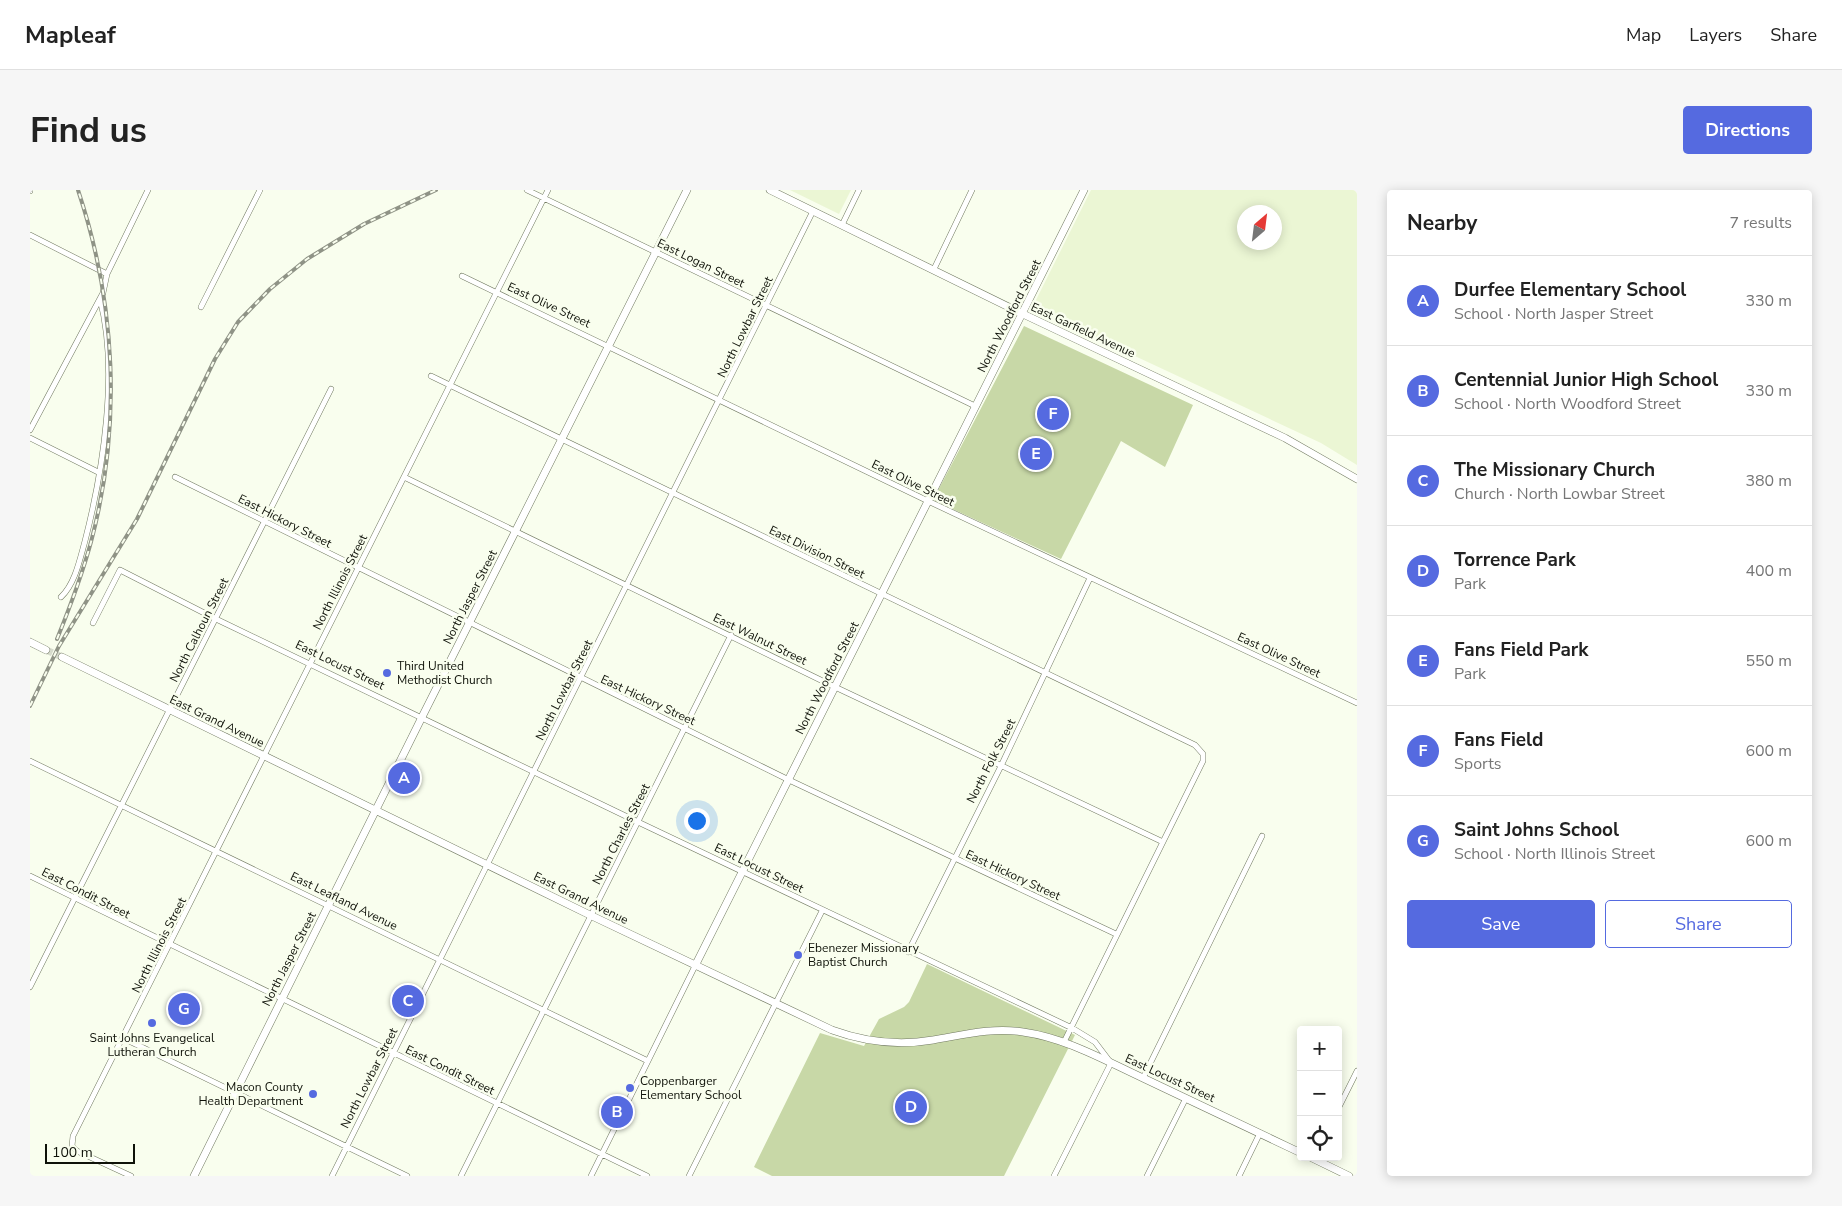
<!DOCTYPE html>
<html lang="en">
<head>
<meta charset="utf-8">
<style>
	:root { --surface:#fff; --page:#f6f6f6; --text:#222; --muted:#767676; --line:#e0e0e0; --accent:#556ae0 }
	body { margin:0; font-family:"Nunito Sans",sans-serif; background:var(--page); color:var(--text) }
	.controls { position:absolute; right:15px; bottom:15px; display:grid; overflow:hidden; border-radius:5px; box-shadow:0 2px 12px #0003 }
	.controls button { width:45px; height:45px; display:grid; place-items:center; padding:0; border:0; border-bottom:1px solid var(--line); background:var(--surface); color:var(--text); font:25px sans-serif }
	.compass { position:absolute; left:1207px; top:15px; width:45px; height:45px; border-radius:50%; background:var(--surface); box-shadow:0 2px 12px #0003; rotate:28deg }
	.scale { position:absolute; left:15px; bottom:12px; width:90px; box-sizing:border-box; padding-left:5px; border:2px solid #0f1209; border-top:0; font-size:14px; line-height:18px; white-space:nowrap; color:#0f1209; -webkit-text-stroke:4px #f9feee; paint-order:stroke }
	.you { position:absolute; left:666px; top:630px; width:18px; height:18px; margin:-12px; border:4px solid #fff; border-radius:50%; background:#1a73e8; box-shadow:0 0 0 8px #1a73e833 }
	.badge { display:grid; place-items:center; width:32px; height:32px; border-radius:50%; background:var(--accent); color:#fff; font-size:16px; font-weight:700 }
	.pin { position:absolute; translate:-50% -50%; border:2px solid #fff; box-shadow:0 1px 5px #0006 }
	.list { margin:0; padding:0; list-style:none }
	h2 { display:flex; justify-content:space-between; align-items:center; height:65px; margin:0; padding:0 20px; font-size:21px }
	h2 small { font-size:16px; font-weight:400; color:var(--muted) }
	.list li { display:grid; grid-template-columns:32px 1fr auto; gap:15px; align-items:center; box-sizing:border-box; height:90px; padding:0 20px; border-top:1px solid var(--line) }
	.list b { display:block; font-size:19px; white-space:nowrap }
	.list p { margin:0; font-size:16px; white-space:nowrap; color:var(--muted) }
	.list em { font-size:16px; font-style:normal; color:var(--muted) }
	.actions { display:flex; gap:10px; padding:15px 20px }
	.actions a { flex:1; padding:11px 0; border:1px solid var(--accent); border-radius:5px; text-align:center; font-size:18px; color:var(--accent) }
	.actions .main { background:var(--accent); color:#fff }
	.icon { flex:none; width:28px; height:28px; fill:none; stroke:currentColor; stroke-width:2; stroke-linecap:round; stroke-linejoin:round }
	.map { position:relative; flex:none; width:1327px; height:986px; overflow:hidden; border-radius:5px }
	header { display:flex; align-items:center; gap:30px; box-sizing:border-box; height:70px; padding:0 25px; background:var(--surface); border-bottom:1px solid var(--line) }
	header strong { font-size:24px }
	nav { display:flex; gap:28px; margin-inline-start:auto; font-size:18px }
	.intro { display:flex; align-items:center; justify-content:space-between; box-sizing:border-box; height:120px; padding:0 30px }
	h1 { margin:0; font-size:35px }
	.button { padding:12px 22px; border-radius:5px; background:var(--accent); color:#fff; font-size:18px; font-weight:700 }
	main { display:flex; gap:30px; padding:0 30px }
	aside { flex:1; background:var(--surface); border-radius:5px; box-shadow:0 2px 12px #0003 }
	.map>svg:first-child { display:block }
	.built { fill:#ebf6d4; fill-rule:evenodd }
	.green { fill:#c8d8a7 }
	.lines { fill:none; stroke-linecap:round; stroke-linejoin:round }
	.secondary-tunnel { stroke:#d6dbcc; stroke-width:7; stroke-dasharray:7 3.5; stroke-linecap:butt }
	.street-casing { stroke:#717961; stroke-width:6 }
	.secondary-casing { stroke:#717961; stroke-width:8 }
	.street { stroke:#fff; stroke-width:5 }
	.secondary { stroke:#fff; stroke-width:7 }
	.rail-casing { stroke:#8f9386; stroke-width:4 }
	.rail { stroke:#f9feee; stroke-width:2; stroke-dasharray:5.5; stroke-linecap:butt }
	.poi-dot { fill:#556ae0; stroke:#f9feee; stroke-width:2 }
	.labels { text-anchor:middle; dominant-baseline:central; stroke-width:5; stroke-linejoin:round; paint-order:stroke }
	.street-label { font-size:12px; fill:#0f1209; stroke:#f9feee }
	.poi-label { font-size:12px; fill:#0f1209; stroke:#f9feee; text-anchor:start }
</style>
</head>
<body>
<header>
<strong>Mapleaf</strong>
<nav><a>Map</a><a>Layers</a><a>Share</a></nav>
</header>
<div class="intro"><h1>Find us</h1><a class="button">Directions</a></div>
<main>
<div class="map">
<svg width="1327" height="986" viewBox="0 0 1327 986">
	<rect width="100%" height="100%" fill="#f9feee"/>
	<path class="built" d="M760,0H821L809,24Z
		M1061,0H1327V275L1291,253L1002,118ZM1214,22H1244V52H1214Z"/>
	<path class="green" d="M994,136L1163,215L1135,277L1091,251L1031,369L903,310Z
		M897,774L1045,845L974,986H742L724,977L790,843L834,856L849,829L874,817L879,812Z"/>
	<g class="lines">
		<path class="secondary-tunnel" d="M16,460L32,467"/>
		<g class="street-casing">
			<path id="street" d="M497,0L945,216
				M0,1V0
				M812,35L829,0
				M0,45L77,84
				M904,79L942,0
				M432,86L898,311L1327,513
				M171,117L230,0
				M401,186L1165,555L1173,564V571L1034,852
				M0,240L73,103L77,84L118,0
				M0,248L68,282
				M145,287L759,590L1086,744
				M374,287L805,497L1133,652
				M31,407C45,394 50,369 55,351C73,281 89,180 70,109
				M63,433L90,380L186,429L608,632L1042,838L1065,852L1081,873L1024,986
				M0,571L618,871
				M0,686L617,986
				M878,762L971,576L1060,388
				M0,797L301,199
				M93,848L377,986
				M1113,888L1232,646
				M1308,919L1327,881
				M101,986L47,961L42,956L43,946L518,0
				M302,986L783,21
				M431,986L701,445
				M561,986L665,776
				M659,986L792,721
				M1117,986L1156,908
				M1209,986L1230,943"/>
		</g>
		<g class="secondary-casing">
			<path id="secondary" d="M740,0L993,124L1255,248L1327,289
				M0,452L16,460
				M32,467L562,726L802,840C835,852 868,856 903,850C933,845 962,837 993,842C1036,848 1074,870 1113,888C1165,913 1218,938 1271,963
				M665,776L1054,0
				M1280,967L1319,986
				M164,986L392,527L657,0"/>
		</g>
		<use href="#street" class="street"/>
		<use href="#secondary" class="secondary"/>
		<g class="rail-casing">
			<path id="rail" d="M27,449C40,417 52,385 61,352C92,236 86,114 48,0
				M0,516L29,456L107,329L185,169L208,132L240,99L277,69L334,34L406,0"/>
		</g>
		<use href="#rail" class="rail"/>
	</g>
	<g class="poi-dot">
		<circle cx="357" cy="483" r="5"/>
		<circle cx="768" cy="765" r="5"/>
		<circle cx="122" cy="833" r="5"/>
		<circle cx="600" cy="898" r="5"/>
		<circle cx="283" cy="904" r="5"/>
	</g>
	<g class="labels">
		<g class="street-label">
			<text transform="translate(671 73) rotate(26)">East Logan Street</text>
			<text transform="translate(519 115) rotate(25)">East Olive Street</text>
			<text transform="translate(979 126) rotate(-63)">North Woodford Street</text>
			<text transform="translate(715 137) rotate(-64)">North Lowbar Street</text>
			<text transform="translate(1053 140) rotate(25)">East Garfield Avenue</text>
			<text transform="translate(883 293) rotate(26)">East Olive Street</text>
			<text transform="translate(255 331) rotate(27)">East Hickory Street</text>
			<text transform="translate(787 362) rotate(26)">East Division Street</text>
			<text transform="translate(310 392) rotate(-63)">North Illinois Street</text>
			<text transform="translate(440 407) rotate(-63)">North Jasper Street</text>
			<text transform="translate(169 440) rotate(-63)">North Calhoun Street</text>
			<text transform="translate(730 449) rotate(26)">East Walnut Street</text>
			<text transform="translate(1249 465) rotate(25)">East Olive Street</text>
			<text transform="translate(310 475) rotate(26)">East Locust Street</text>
			<text transform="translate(797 488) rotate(-63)">North Woodford Street</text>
			<text transform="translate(534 500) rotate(-63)">North Lowbar Street</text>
			<text transform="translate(618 510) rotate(25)">East Hickory Street</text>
			<text transform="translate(187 531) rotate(26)">East Grand Avenue</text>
			<text transform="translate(961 571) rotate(-63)">North Folk Street</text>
			<text transform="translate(591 644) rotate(-63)">North Charles Street</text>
			<text transform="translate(729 678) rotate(26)">East Locust Street</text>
			<text transform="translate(983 685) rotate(25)">East Hickory Street</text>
			<text transform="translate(56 703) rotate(27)">East Condit Street</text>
			<text transform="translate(551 708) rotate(26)">East Grand Avenue</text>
			<text transform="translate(314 711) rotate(26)">East Leafland Avenue</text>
			<text transform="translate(129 755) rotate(-63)">North Illinois Street</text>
			<text transform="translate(259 769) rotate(-63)">North Jasper Street</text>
			<text transform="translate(420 880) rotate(26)">East Condit Street</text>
			<text transform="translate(339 888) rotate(-63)">North Lowbar Street</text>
			<text transform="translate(1140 888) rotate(25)">East Locust Street</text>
		</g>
		<g class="poi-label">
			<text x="367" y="476">Third United<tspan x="367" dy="14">Methodist Church</tspan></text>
			<text x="778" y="758">Ebenezer Missionary<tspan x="778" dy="14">Baptist Church</tspan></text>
			<text x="122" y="848" text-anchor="middle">Saint Johns Evangelical<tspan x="122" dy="14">Lutheran Church</tspan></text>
			<text x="610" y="891">Coppenbarger<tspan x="610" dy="14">Elementary School</tspan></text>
			<text x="273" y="897" text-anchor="end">Macon County<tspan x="273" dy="14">Health Department</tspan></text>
		</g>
	</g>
</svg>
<div class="controls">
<button>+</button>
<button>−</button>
<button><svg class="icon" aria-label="locate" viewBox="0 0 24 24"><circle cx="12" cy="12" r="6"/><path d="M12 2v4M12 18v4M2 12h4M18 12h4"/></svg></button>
</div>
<svg class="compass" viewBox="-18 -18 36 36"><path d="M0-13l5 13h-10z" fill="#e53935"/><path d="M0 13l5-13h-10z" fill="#767676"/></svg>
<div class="scale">100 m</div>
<div class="you"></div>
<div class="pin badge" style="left:374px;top:588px">A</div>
<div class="pin badge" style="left:587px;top:922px">B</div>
<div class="pin badge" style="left:378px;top:811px">C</div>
<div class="pin badge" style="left:881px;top:917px">D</div>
<div class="pin badge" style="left:1006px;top:264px">E</div>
<div class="pin badge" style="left:1023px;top:224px">F</div>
<div class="pin badge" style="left:154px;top:819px">G</div>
</div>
<aside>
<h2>Nearby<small>7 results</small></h2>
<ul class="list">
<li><span class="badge">A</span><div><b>Durfee Elementary School</b><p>School · North Jasper Street</p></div><em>330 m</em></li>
<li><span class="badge">B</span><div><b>Centennial Junior High School</b><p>School · North Woodford Street</p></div><em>330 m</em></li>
<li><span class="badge">C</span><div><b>The Missionary Church</b><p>Church · North Lowbar Street</p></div><em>380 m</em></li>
<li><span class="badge">D</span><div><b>Torrence Park</b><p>Park</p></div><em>400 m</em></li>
<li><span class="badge">E</span><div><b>Fans Field Park</b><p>Park</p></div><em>550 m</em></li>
<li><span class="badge">F</span><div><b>Fans Field</b><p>Sports</p></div><em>600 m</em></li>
<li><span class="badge">G</span><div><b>Saint Johns School</b><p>School · North Illinois Street</p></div><em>600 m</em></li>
</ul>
<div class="actions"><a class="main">Save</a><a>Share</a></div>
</aside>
</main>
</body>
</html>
